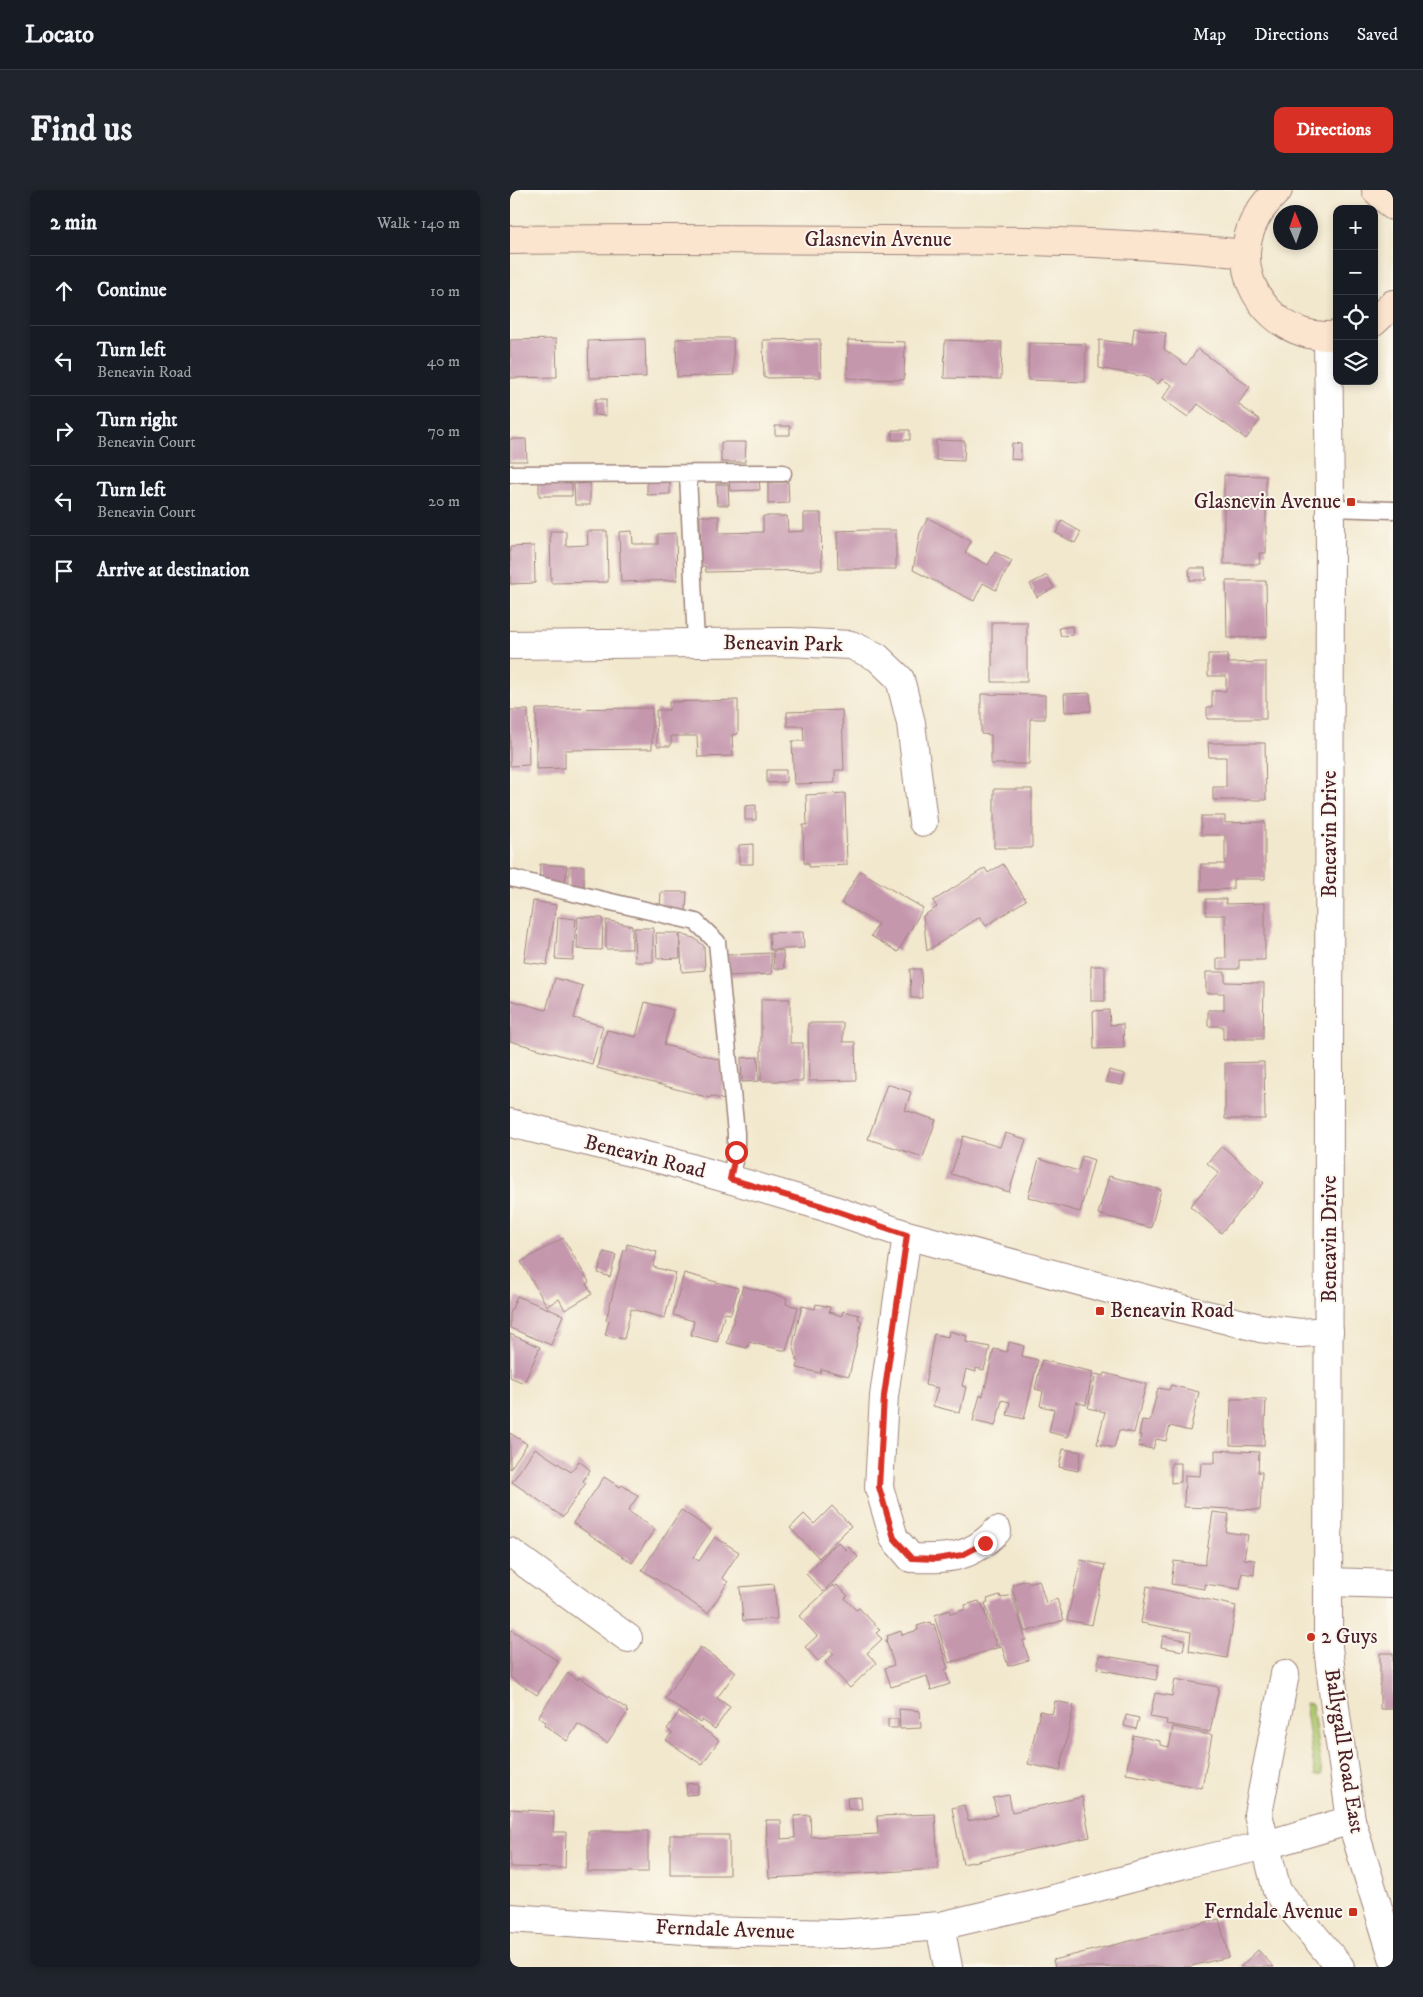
<!DOCTYPE html>
<html lang="en">
<head>
<meta charset="utf-8">
<style>
	:root { --surface:#171b24; --page:#20242c; --text:#f1f3f6; --muted:#9ea1a6; --line:#363941; --accent:#d93025 }
	body { margin:0; font-family:"IM FELL DW Pica",serif; background:var(--page); color:var(--text) }
	.controls { position:absolute; right:15px; top:15px; display:grid; overflow:hidden; border-radius:10px; box-shadow:0 2px 8px #0003 }
	.controls button { width:45px; height:45px; display:grid; place-items:center; padding:0; border:0; border-bottom:1px solid var(--line); background:var(--surface); color:var(--text); font:25px sans-serif }
	.compass { position:absolute; left:763px; top:15px; width:45px; height:45px; border-radius:50%; background:var(--surface); box-shadow:0 2px 8px #0003; rotate:358deg }
	.stop { position:absolute; width:15px; height:15px; margin:-11px; border:4px solid #d93025; border-radius:50%; background:#fff }
	.stop.end { background:#d93025; border-color:#fff; box-shadow:0 1px 5px #0008 }
	.list { margin:0; padding:0; list-style:none }
	h2 { display:flex; justify-content:space-between; align-items:center; height:65px; margin:0; padding:0 20px; font-size:21px }
	h2 small { font-size:16px; font-weight:400; color:var(--muted) }
	.list li { display:grid; grid-template-columns:32px 1fr auto; gap:15px; align-items:center; box-sizing:border-box; height:70px; padding:0 20px; border-top:1px solid var(--line) }
	.list b { display:block; font-size:19px; white-space:nowrap }
	.list p { margin:0; font-size:16px; white-space:nowrap; color:var(--muted) }
	.list em { font-size:16px; font-style:normal; color:var(--muted) }
	.icon { flex:none; width:28px; height:28px; fill:none; stroke:currentColor; stroke-width:2; stroke-linecap:round; stroke-linejoin:round }
	.map { position:relative; flex:none; width:883px; height:1777px; overflow:hidden; border-radius:10px }
	header { display:flex; align-items:center; gap:30px; box-sizing:border-box; height:70px; padding:0 25px; background:var(--surface); border-bottom:1px solid var(--line) }
	header strong { font-size:24px }
	nav { display:flex; gap:28px; margin-inline-start:auto; font-size:18px }
	.intro { display:flex; align-items:center; justify-content:space-between; box-sizing:border-box; height:120px; padding:0 30px }
	h1 { margin:0; font-size:35px }
	.button { padding:12px 22px; border-radius:10px; background:var(--accent); color:#fff; font-size:18px; font-weight:700 }
	main { display:flex; gap:30px; padding:0 30px }
	aside { flex:1; background:var(--surface); border-radius:10px; box-shadow:0 2px 8px #0003 }
	.map>svg:first-child { display:block }
	.green { fill:#aeca70; stroke:#7c744e }
	.building { fill:#c597ad }
	.lines { fill:none; stroke-linecap:round; stroke-linejoin:round }
	.service-casing { stroke:#9e847c; stroke-width:19 }
	.minor-casing { stroke:#9e847c; stroke-width:30 }
	.tertiary-casing { stroke:#9e847c; stroke-width:30 }
	.secondary-casing { stroke:#9e847c; stroke-width:30 }
	.service { stroke:#fff; stroke-width:16 }
	.minor { stroke:#fff; stroke-width:28 }
	.tertiary { stroke:#fff; stroke-width:28 }
	.secondary { stroke:#fbe5cf; stroke-width:28 }
	.route { stroke:#d93025; stroke-width:6 }
	.poi-dot { fill:#c8321e; stroke:#fbf7ec; stroke-width:2 }
	.labels { text-anchor:middle; dominant-baseline:central; stroke-width:4; stroke-linejoin:round; paint-order:stroke }
	.street-label { font-size:21px; fill:#4a1f2b; stroke:#fbf7ec }
	.poi-label { font-size:21px; fill:#4a1f2b; stroke:#fbf7ec; text-anchor:end }
</style>
</head>
<body>
<header>
<strong>Locato</strong>
<nav><a>Map</a><a>Directions</a><a>Saved</a></nav>
</header>
<div class="intro"><h1>Find us</h1><a class="button">Directions</a></div>
<main>
<aside>
<h2>2 min<small>Walk · 140 m</small></h2>
<ul class="list">
<li><svg class="icon" aria-label="ahead" viewBox="0 0 24 24"><path d="M12 20V5M6 11l6-6 6 6"/></svg><div><b>Continue</b></div><em>10 m</em></li>
<li><svg class="icon" aria-label="left" viewBox="0 0 24 24"><path d="M17 20v-9H6M10 6l-5 5 5 5"/></svg><div><b>Turn left</b><p>Beneavin Road</p></div><em>40 m</em></li>
<li><svg class="icon" aria-label="right" viewBox="0 0 24 24"><path d="M7 20v-9h11M14 6l5 5-5 5"/></svg><div><b>Turn right</b><p>Beneavin Court</p></div><em>70 m</em></li>
<li><svg class="icon" aria-label="left" viewBox="0 0 24 24"><path d="M17 20v-9H6M10 6l-5 5 5 5"/></svg><div><b>Turn left</b><p>Beneavin Court</p></div><em>20 m</em></li>
<li><svg class="icon" aria-label="arrive" viewBox="0 0 24 24"><path d="M6 21V4h12l-3 4 3 4H6"/></svg><div><b>Arrive at destination</b></div></li>
</ul>
</aside>
<div class="map">
<svg width="883" height="1777" viewBox="0 0 883 1777">
	<rect width="100%" height="100%" fill="#fbf7ec"/>
	<filter id="ink" filterUnits="userSpaceOnUse"><feTurbulence type="fractalNoise" baseFrequency=".02" numOctaves="2"/><feDisplacementMap in="SourceGraphic" scale="10" xChannelSelector="R" yChannelSelector="G"/><feConvolveMatrix kernelMatrix="1 2 1 2 8 2 1 2 1" color-interpolation-filters="sRGB"/></filter>
	<filter id="wash" filterUnits="userSpaceOnUse"><feTurbulence type="fractalNoise" baseFrequency=".0096" numOctaves="4" result="noise"/><feDisplacementMap in="SourceGraphic" scale="20" xChannelSelector="R" yChannelSelector="G"/><feGaussianBlur stdDeviation="1.12" result="paint"/><feColorMatrix in="noise" values="0 0 0 0 0 0 0 0 0 0 0 0 0 0 0 0 0 1.4 0 .05"/><feComposite in="paint" operator="in"/></filter>
	<g filter="url(#wash)">
		<rect width="100%" height="100%" fill="#f2e8ce"/>
		<path class="green" d="M795,1513L802,1514L812,1585L805,1586Z"/>
		<g id="blocks">
			<path class="building" d="M624,138L656,143L654,159L676,175L688,159L740,197L728,214L750,230L736,249L688,214L678,227L652,209L662,195L652,189L648,194L637,187L589,178V150L622,154Z
				M194,148H223L224,185L167,187L166,149Z
				M46,149L47,187L0,188V150Z
				M135,149L136,187L79,188L78,151Z
				M310,149L311,187L254,188L253,150Z
				M338,150L395,152L394,190L337,188Z
				M435,150L492,152L491,189L434,188Z
				M519,153L576,154L575,192L518,190Z
				M85,209H96V226L85,225Z
				M265,236H280V245H265Z
				M382,240H400V250H382Z
				M0,249H16L17,271H0Z
				M426,250L455,251L454,271L426,270Z
				M211,252H236L235,272H211Z
				M502,253L511,254V270L501,269Z
				M714,285L756,286V363H749L750,374H714Z
				M160,287V304L137,305V288Z
				M249,287L250,300L220,301L219,288Z
				M29,288L62,289V306H29Z
				M258,292H278L279,313L258,314Z
				M80,293V315H65L64,294Z
				M206,294H218L219,315H207Z
				M294,323H311L312,380L196,382L195,376H191L190,326H209V343L253,342V326H277L278,342L294,341Z
				M418,328L461,351L455,363L478,375L485,362L502,371L486,400L473,393L464,411L403,380L410,343Z
				M552,331L571,342L565,353L546,343Z
				M357,340H386V379H328L327,341Z
				M40,341H56V356L78,355L77,341H97L98,392L41,393Z
				M122,341L123,354H148V344L166,343L167,390L111,392L109,342Z
				M24,356L25,393L0,394V357Z
				M679,378H695L696,390H680Z
				M537,385L544,398L527,407L520,394Z
				M716,391H756L757,447L717,448Z
				M482,432H517V492H482Z
				M562,436L563,445L551,446L549,438Z
				M698,464H718V473L756,472V529H697V517H702V501H716V486H698Z
				M580,503L581,521L555,522L554,504Z
				M471,504L535,505V529H520L519,574H481V545L471,544Z
				M228,510V544L222,545L223,566L188,567L187,546H161V556H147L146,520H159V512Z
				M142,518V559L55,560V578L26,579V519Z
				M0,520H18L19,575L0,576Z
				M332,520L334,580H325V593L284,594L282,551H294L293,536H277V522Z
				M698,553H755L756,610H703V597H716V567H699Z
				M257,580H276V592L257,593Z
				M484,599H522V658H484Z
				M335,603L337,675L299,677V673H294L293,635H297L296,605Z
				M246,615V630H235V616Z
				M691,626H715V633L755,632V689H723V699L691,700V674H715V645H691Z
				M243,654V674H229V655Z
				M30,674L57,676L55,696L29,694Z
				M493,674L516,710L476,736L470,727L417,761L413,726L427,717L423,711L475,678L478,683Z
				M59,676H74V699H59Z
				M350,681L413,718L388,762L361,746L368,734L331,713Z
				M151,702H177L176,722L150,718Z
				M696,709H716V714L755,713V770H729V779H707V768H716L715,725H696Z
				M23,711L46,715L37,775L14,772Z
				M48,727L66,729L63,770L45,769Z
				M68,727L93,728L92,760L67,759Z
				M96,730L122,736V759H96Z
				M124,738H143V772H125Z
				M293,742L294,758L260,760L259,743Z
				M146,743H169L170,768L147,769Z
				M170,744L184,748L194,756L195,780L172,782Z
				M263,761H273L274,779H264Z
				M261,763L262,784L217,786V765Z
				M581,776H595V811H581Z
				M400,779H411L412,808H401Z
				M696,782H715V792L754,793L753,849H713V836H698V820H714V803H696Z
				M45,788L73,796L64,828L93,836L82,874L0,851V810L36,820Z
				M251,809H280V853H293V891H251Z
				M135,812L163,820L154,855L211,870L214,910L201,906L200,908L87,878L97,840L126,847Z
				M599,820L600,835L613,834L614,858L584,859L583,821Z
				M298,833H333V852H345L346,890L299,891Z
				M248,867L249,891L232,892L231,868Z
				M754,872L755,929H715V873Z
				M599,880L615,884L612,895L596,892Z
				M377,894L401,902L395,920L426,930L413,967L358,949Z
				M495,943L516,949L499,1002L441,984L453,946L490,957Z
				M712,956L754,993L711,1043L680,1016L709,983L697,973Z
				M572,966L584,970L570,1022L518,1007L529,969L568,981Z
				M599,986L651,1000L641,1038L588,1024Z
				M53,1048L79,1092L76,1094L82,1104L55,1120L49,1109L37,1116L11,1072Z
				M117,1054L147,1062L143,1077L166,1083L155,1128L121,1119L114,1149L95,1145L99,1131L96,1130L114,1060H116Z
				M94,1062L106,1065L100,1087L88,1083Z
				M174,1083L228,1098L221,1124L215,1123L207,1152L181,1145L184,1131L163,1125Z
				M233,1096L277,1108L276,1114L288,1117L276,1161L239,1152L237,1158L217,1153Z
				M7,1106L53,1125L41,1155L0,1138V1124Z
				M306,1114L320,1117L319,1122L332,1126L333,1121L349,1125L348,1129L352,1131L339,1186L311,1179L310,1183L287,1178L288,1174L283,1154L292,1116L305,1119Z
				M439,1141L457,1146L456,1152L480,1157L474,1180L466,1178V1182L456,1179L452,1196L456,1197L450,1223L423,1216L428,1198L415,1195L424,1144L438,1147Z
				M0,1144L30,1157L14,1193L0,1187Z
				M499,1152L514,1156L512,1166L528,1170L514,1229L497,1225L500,1212L492,1210L485,1236L463,1231L470,1205L473,1206L484,1159L497,1162Z
				M532,1170L583,1182L576,1215L566,1212L558,1247L539,1242L544,1219L530,1216L533,1201L525,1199Z
				M595,1183L636,1194L624,1243L609,1240L604,1258L587,1254L595,1222L578,1218L586,1184L594,1186Z
				M661,1195L689,1202L680,1241L660,1236L656,1251L646,1249L643,1259L628,1256L631,1245H629L632,1230L640,1231L648,1198L659,1200Z
				M721,1209H756L754,1256L720,1255Z
				M0,1243L17,1254L0,1279Z
				M25,1258L61,1282L69,1271L80,1280L73,1291L76,1293L53,1327L2,1292Z
				M553,1259L571,1262L568,1281L549,1277Z
				M705,1260L749,1262L748,1282H752L750,1320L674,1317L675,1285L690,1286L691,1273H705Z
				M661,1273H671V1292L661,1293Z
				M94,1287L110,1297L112,1295L128,1306L118,1321L145,1339L122,1373L63,1333Z
				M322,1316L341,1336L309,1368L280,1338L294,1324L304,1334Z
				M171,1320L201,1340L183,1367L189,1371L205,1347L229,1362L212,1388L218,1392L198,1423L132,1380Z
				M703,1322L719,1324L716,1342L738,1345L734,1369L745,1370L744,1385L732,1383L730,1399L695,1394V1399L661,1394L664,1371L695,1375Z
				M328,1352L336,1360L339,1357L348,1367L313,1402L296,1384Z
				M571,1370L595,1375L582,1435L557,1430Z
				M517,1390L518,1393L529,1390L536,1413L547,1409L554,1430L515,1442L502,1398L504,1397L503,1394Z
				M264,1394L267,1429L233,1431L230,1397Z
				M323,1395L324,1397L327,1395L338,1406L335,1408L339,1413L346,1420L349,1418L370,1440L366,1443L372,1449L357,1463L366,1473L340,1498L315,1472L324,1464L320,1460L308,1471L295,1457L307,1446L289,1426Z
				M637,1396L726,1416L717,1468L679,1461L681,1442L631,1433Z
				M490,1405L491,1408L502,1405L516,1450H513L519,1470L498,1476L492,1457L489,1458L475,1413L478,1412L477,1409Z
				M469,1411L470,1414H472L487,1458L439,1473L425,1429L426,1428L425,1425L439,1420L441,1424L456,1419L455,1415Z
				M420,1432L421,1435L424,1434L438,1479L435,1480L440,1494L421,1500L417,1486L381,1497L375,1478L384,1475L376,1450L378,1449L377,1446L391,1441L392,1445L408,1440L407,1436Z
				M2,1440L49,1472L27,1505L0,1487V1443Z
				M653,1446L675,1450L673,1461L651,1457Z
				M190,1457L226,1482L207,1508L220,1517L205,1539L192,1530L190,1533L155,1508Z
				M870,1463H883V1519H870Z
				M589,1465L649,1475L646,1490L587,1479Z
				M58,1483L68,1490L69,1487L117,1519L116,1521L118,1522L97,1553L68,1534L57,1551L34,1535L36,1532L28,1527Z
				M665,1489L709,1497L700,1542L656,1534L657,1530L640,1527L645,1503L662,1506Z
				M545,1511L564,1515L550,1581L518,1574L530,1521L542,1524Z
				M389,1519L410,1521L411,1538L390,1539Z
				M169,1522L209,1550L192,1575L156,1550L162,1543L157,1539Z
				M616,1525L629,1528L626,1539L614,1536Z
				M378,1529H388V1538H378Z
				M663,1537L702,1545L692,1598L616,1584L623,1545L650,1551V1555L659,1557Z
				M188,1593V1604L177,1605L176,1594Z
				M499,1605L502,1622L572,1607L580,1647L453,1674L442,1618L454,1615L458,1631L487,1625L483,1608Z
				M351,1607L352,1619H338L337,1608Z
				M0,1619L44,1622L43,1642H56L55,1678L0,1677Z
				M425,1624L428,1679L259,1688L256,1630H271V1649L285,1648L284,1626L300,1625L301,1647L368,1644L367,1626Z
				M78,1641H138V1682H78Z
				M160,1645H219V1685H160Z
				M709,1729L719,1767L677,1777H545L543,1770Z
				M748,1760L764,1777H730Z"/>
		</g>
	</g>
	<g filter="url(#ink)">
		<use href="#blocks" fill-opacity="0" stroke="#9e847c" stroke-width="1"/>
		<g class="lines">
			<g class="service-casing">
				<path id="service" d="M0,284L273,283
					M178,285L186,453
					M820,318L883,320
					M0,688L186,732L207,752L226,943V962L220,989"/>
			</g>
			<g class="minor-casing">
				<path id="minor" d="M0,455L280,452L341,455L367,467L390,489L401,533L413,632
					M0,933L157,971L312,1016L397,1045L673,1119L750,1138L790,1143L819,1141
					M397,1045L374,1206L369,1297L384,1348L401,1368C438,1369 460,1369 487,1341
					M0,1362L118,1448
					M818,1392L883,1394
					M775,1484L748,1624L767,1701L830,1777
					M0,1728L189,1741L331,1744L430,1736L540,1710L678,1673L756,1655L841,1630
					M430,1736L438,1777"/>
			</g>
			<g class="tertiary-casing">
				<path id="tertiary" d="M818,147L820,311L818,1457L826,1525L841,1630L883,1767"/>
			</g>
			<g class="secondary-casing">
				<path id="secondary" d="M768,0C750,17 737,37 736,63C734,111 780,153 827,145
					M866,0L883,16
					M0,50C124,48 249,49 374,50C494,50 616,51 735,64
					M864,132L883,114"/>
			</g>
			<use href="#service" class="service"/>
			<use href="#minor" class="minor"/>
			<use href="#tertiary" class="tertiary"/>
			<use href="#secondary" class="secondary"/>
		</g>
	</g>
	<g class="lines" filter="url(#ink)">
		<path class="route" d="M226,962L220,989L312,1016L397,1045L374,1206L369,1297L384,1348L402,1368L426,1369L452,1365L475,1353"/>
	</g>
	<g class="poi-dot">
		<rect x="836" y="307" width="10" height="10" rx="2.5"/>
		<rect x="585" y="1116" width="10" height="10" rx="2.5"/>
		<circle cx="801" cy="1447" r="5"/>
		<rect x="838" y="1717" width="10" height="10" rx="2.5"/>
	</g>
	<g class="labels">
		<g class="street-label">
			<text x="368" y="50">Glasnevin Avenue</text>
			<text transform="translate(273 454) rotate(1)">Beneavin Park</text>
			<text transform="translate(820 644) rotate(-90)">Beneavin Drive</text>
			<text transform="translate(135 967) rotate(14)">Beneavin Road</text>
			<text transform="translate(820 1049) rotate(-90)">Beneavin Drive</text>
			<text transform="translate(834 1561) rotate(81)">Ballygall Road East</text>
			<text transform="translate(215 1740) rotate(2)">Ferndale Avenue</text>
		</g>
		<g class="poi-label">
			<text x="831" y="312">Glasnevin Avenue</text>
			<text x="600" y="1121" text-anchor="start">Beneavin Road</text>
			<text x="811" y="1447" text-anchor="start">2 Guys</text>
			<text x="833" y="1722">Ferndale Avenue</text>
		</g>
	</g>
</svg>
<div class="controls">
<button>+</button>
<button>−</button>
<button><svg class="icon" aria-label="locate" viewBox="0 0 24 24"><circle cx="12" cy="12" r="6"/><path d="M12 2v4M12 18v4M2 12h4M18 12h4"/></svg></button>
<button><svg class="icon" aria-label="layers" viewBox="0 0 24 24"><path d="M12 4l9 5-9 5-9-5zM3 14l9 5 9-5"/></svg></button>
</div>
<svg class="compass" viewBox="-18 -18 36 36"><path d="M0-13l5 13h-10z" fill="#e53935"/><path d="M0 13l5-13h-10z" fill="#9ea1a6"/></svg>
<div class="stop" style="left:226px;top:962px"></div>
<div class="stop end" style="left:475px;top:1353px"></div>
</div>
</main>
</body>
</html>
